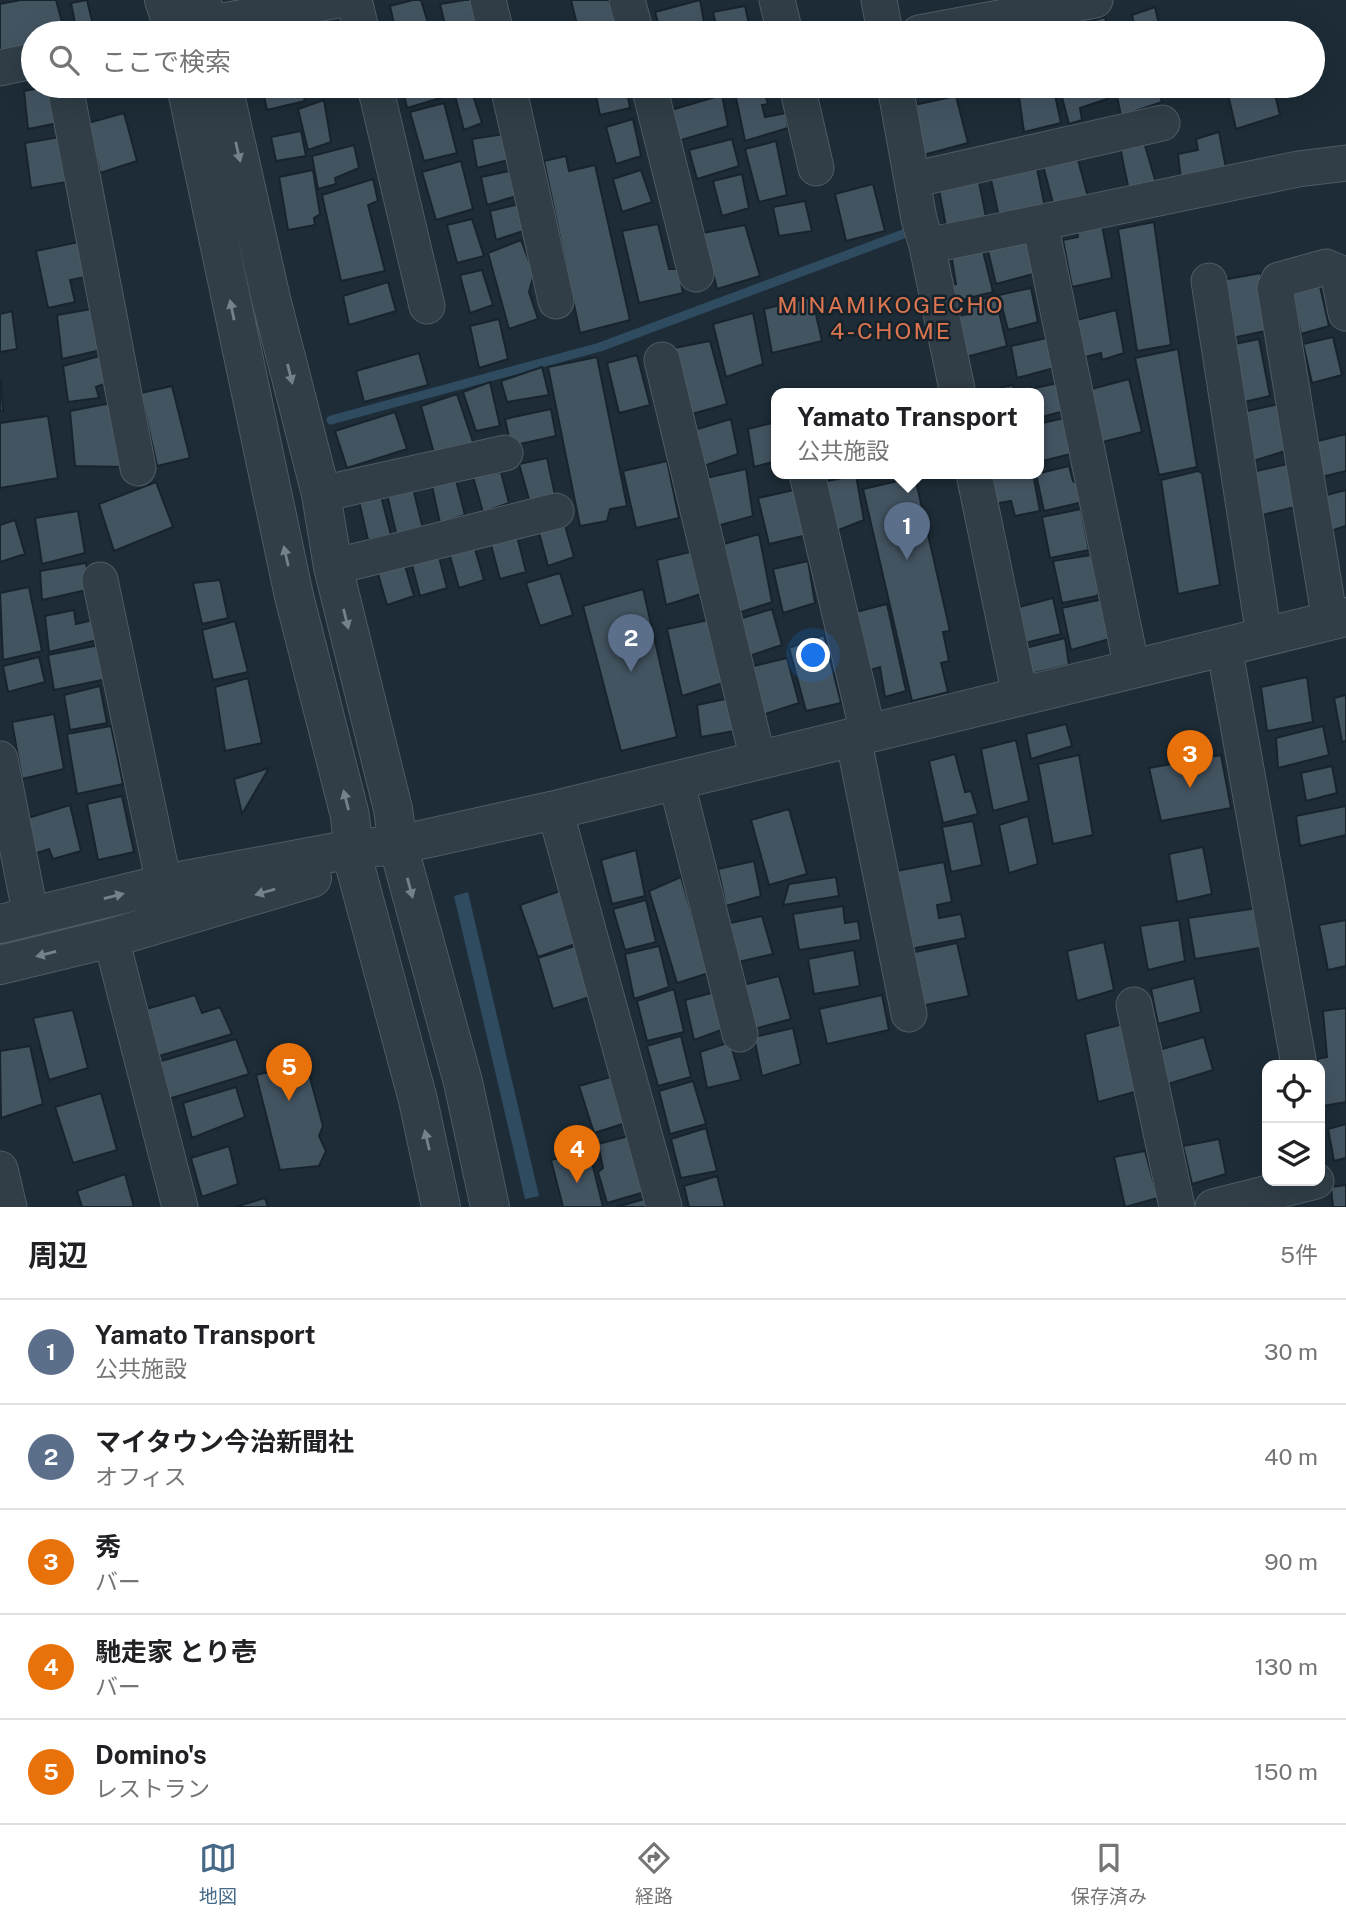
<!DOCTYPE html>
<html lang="ja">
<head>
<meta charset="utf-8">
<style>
	:root { --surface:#fff; --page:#f2f2f2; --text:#202124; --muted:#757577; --line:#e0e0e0; --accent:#466987 }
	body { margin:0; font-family:"Public Sans","Noto Sans JP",sans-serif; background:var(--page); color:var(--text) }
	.controls { position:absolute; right:21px; bottom:21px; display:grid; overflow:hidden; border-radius:14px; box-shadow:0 7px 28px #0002 }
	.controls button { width:63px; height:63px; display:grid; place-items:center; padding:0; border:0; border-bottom:2px solid var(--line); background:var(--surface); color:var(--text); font:35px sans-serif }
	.you { position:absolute; left:814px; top:656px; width:24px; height:24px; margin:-18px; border:5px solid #fff; border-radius:50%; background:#1a73e8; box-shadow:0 0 0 10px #1a73e833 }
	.badge { display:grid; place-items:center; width:46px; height:46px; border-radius:50%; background:var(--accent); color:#fff; font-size:23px; font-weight:700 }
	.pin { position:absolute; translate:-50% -58px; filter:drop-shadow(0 2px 4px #0008) }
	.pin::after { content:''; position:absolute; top:37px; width:24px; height:21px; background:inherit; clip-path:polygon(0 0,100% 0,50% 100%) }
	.popup { position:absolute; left:771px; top:388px; width:273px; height:91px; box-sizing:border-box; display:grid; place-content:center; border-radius:14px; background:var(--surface); filter:drop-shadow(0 2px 5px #0005); font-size:23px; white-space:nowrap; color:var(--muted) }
	.popup b { font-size:26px; color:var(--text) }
	.popup::after { content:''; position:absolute; left:50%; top:100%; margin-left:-14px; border:14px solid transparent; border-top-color:var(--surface) }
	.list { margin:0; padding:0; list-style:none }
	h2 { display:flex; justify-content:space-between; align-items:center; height:91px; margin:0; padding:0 28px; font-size:30px }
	h2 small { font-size:23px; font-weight:400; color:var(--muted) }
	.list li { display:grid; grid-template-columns:46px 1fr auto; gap:21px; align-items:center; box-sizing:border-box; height:105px; padding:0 28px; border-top:2px solid var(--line) }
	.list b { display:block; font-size:26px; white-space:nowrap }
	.list p { margin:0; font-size:23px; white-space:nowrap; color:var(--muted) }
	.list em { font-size:23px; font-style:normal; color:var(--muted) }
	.icon { flex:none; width:38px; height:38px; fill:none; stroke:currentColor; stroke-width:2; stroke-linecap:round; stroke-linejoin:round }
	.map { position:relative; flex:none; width:1346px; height:1207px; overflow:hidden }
	.search { position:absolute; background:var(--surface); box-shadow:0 7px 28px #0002; left:21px; right:21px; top:21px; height:77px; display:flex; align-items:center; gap:18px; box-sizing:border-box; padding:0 24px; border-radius:38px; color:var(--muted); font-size:26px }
	.sheet { height:616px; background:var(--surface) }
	nav { display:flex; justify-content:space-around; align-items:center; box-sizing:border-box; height:98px; border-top:2px solid var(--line); background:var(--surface); font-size:19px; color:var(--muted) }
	nav a { display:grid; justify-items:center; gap:4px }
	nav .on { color:var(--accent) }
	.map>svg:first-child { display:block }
	.water { fill:#2f4b60 }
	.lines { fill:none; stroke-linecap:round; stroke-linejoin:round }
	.stream { stroke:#2f4b60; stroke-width:9 }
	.building { fill:#435461; stroke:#18242d; stroke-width:2 }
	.minor-casing { stroke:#4e5b65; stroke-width:37 }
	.tertiary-casing { stroke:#4e5b65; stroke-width:40 }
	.minor { stroke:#313e47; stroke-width:35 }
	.tertiary { stroke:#313e47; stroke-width:38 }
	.oneway { fill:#74828c }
	.labels { text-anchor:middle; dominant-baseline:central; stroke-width:5; stroke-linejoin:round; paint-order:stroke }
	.neighbourhood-label { font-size:23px; letter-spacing:2px; fill:#db754f; stroke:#17222b }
</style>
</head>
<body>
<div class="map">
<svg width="1346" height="1207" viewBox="0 0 1346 1207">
	<rect width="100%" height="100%" fill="#1d2c37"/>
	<path class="water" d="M468,892L539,1196L525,1199L454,896Z"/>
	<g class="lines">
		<path class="stream" d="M331,420L600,347L914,230"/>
	</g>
	<path class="building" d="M21,0H56L65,33H33V45L0,52V4Z
		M87,0L95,33H77L71,3Z
		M413,0H421L431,33H396L390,6Z
		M465,0H479L487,33H447L440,4Z
		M571,0H609L619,33H579Z
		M700,0L706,33H661L655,12Z
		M745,6L751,33H718L713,12Z
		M1155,7L1161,33H1136L1132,15Z
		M1105,17L1109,33H1083L1082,24Z
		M1056,25L1059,33H1030Z
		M51,86L58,123L28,129L24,91Z
		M262,86H301L305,101L267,110Z
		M402,86H441L444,97L407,108Z
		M594,86H626L630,108L600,115Z
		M1036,86H1053L1061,123L1024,132L1018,90Z
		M1059,86H1104L1107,99L1080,108L1082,120L1069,124Z
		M1115,86H1157L1162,102L1121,116Z
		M1165,86H1192L1193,90L1168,98Z
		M1226,86H1273L1280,115L1236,129Z
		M763,88L768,104L762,105L765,117L786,113L788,128L745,141L735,93Z
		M472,92L482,123L464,130L455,96Z
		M722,95L728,126L678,141L671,110Z
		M956,96L968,143L923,155L914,105Z
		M324,100L331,142L308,150L298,109Z
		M444,103L457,153L424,161L410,112Z
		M124,113L137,161L100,173L88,123Z
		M633,119L641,156L616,164L606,127Z
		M301,131L306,156L276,161L271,137Z
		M1219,132L1226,168L1181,180L1178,154L1198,150L1196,139Z
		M504,134L512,159L477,168L472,139Z
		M60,137L67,182L31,188L25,143Z
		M732,139L739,166L697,179L689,150Z
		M776,141L787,195L759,202L745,149Z
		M1144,142L1156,183L1129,191L1120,147Z
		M354,145L359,168L335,178L336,184L318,189L312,156Z
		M1075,149L1088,197L1054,207L1041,158Z
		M566,156L569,171L595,165L630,320L580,333L544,161Z
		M461,161L473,209L436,220L422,172Z
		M1036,164L1045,207L999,217L990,175Z
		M313,170L320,214L314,218L315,225L288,230L279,177Z
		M641,170L652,202L622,212L613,179Z
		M509,171L516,196L487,205L481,177Z
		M742,174L749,208L722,216L713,181Z
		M373,179L378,201L368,205L385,271L341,281L322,195Z
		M979,182L986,217L946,226L939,190Z
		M873,184L885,231L846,241L835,194Z
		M805,201L812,231L779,236L773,207Z
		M519,204L526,230L496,240L490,211Z
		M472,219L484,256L457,263L447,225Z
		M1101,220L1112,278L1072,287L1063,240L1078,237L1076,225Z
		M1154,222L1171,345L1137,351L1118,229Z
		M658,224L669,269H678L683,293L639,303L622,231Z
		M745,225L760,276L717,289L703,233Z
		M1030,238L1037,273L996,284L987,247Z
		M521,240L534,274L529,292L538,319L509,329L488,253Z
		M83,241L90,276L70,280L75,302L48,308L36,251Z
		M982,247L993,292L953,302L949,286L956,284L951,253Z
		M482,270L493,305L470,313L460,275Z
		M1261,273L1270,330L1232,338L1222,280Z
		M388,282L396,311L349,325L343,296Z
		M1319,282L1329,326L1301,334L1291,290Z
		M1031,288L1038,322L1008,330L999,295Z
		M995,295L1007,346L966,357L959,316L968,314L966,304Z
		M812,297L822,341L772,353L764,309Z
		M97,308L101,350L62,359L57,315Z
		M1116,310L1124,353L1102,360L1101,353L1081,358L1073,321Z
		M12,311L17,349L0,352V314Z
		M753,313L763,364L726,377L713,324Z
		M499,319L508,359L479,368L470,326Z
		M1051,337L1058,367L1017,378L1011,346Z
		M1333,337L1342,375L1312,383L1303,344Z
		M1259,339L1270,396L1240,403L1230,345Z
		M710,341L727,404L685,416L669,349Z
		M1178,349L1197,467L1159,475L1135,358Z
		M419,353L428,385L364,402L356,371Z
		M637,355L650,405L619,413L607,363Z
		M100,356L107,383L96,387L99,398L68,402L63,366Z
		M597,357L627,506L610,509L607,521L580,526L548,367Z
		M542,367L549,395L507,402L501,381Z
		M1129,379L1142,432L1095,444L1084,391Z
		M1,381L3,411H0V381Z
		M490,382L500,426L476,431L463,392Z
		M1058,383L1064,411L1038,418V394L1021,391Z
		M1013,385L1015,394H977L976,393Z
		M172,386L190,458L157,466L141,393Z
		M457,394L475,448L435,457L421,406Z
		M111,403L125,467L75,466L70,411Z
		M1279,404L1288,450L1247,463L1238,413Z
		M551,409L556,436L511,446L505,419Z
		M395,412L407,449L347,468L335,431Z
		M48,416L58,478L0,488V423Z
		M1069,417L1075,453L1038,462V424Z
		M731,419L738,454L698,468L694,430Z
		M776,422V461L754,467L748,429Z
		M1346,434V471L1321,477L1314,442Z
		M547,458L555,495L530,503L519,464Z
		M667,461L679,518L636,528L623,471Z
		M1292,463L1299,506L1258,516L1252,472Z
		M1069,466L1073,481L1080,485L1083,502L1044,511L1036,474Z
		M746,469L753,516L713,527L706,478Z
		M1198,471L1202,473L1220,585L1178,594L1161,480Z
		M501,472L509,503L483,512L473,477Z
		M988,474H1033L1040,511L1015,516L1011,501L988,505Z
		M856,475L864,520L836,531L823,482Z
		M915,477L950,631L943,632L949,661L941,663L948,692L912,701L863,489Z
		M456,480L465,515L440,523L432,486Z
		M156,482L173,527L114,551L99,504Z
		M413,488L423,529L397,537L387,494Z
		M798,489L807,535L769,544L758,498Z
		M1346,490V526L1330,531L1323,496Z
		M381,496L391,535L368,540L359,501Z
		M1081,509L1089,550L1050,558L1042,517Z
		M78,511L85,553L42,564L35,518Z
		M15,520L25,554L0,562V525Z
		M564,522L574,557L548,566L538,529Z
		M759,534L772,602L738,613L724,544Z
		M517,536L526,572L500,579L490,541Z
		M473,542L484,580L459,588L448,549Z
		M694,551L701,594L666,605L657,560Z
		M438,553L447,588L420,596L411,561Z
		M1091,555L1099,591L1097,596L1062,603L1053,561Z
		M403,559L414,596L387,605L376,567Z
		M808,561L815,603L783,613L773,569Z
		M86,563L91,589L42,600L40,571Z
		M560,573L573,615L540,626L526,583Z
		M220,580L228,618L202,624L193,583Z
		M29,587L42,651L3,660L0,593Z
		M643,589L677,737L621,751L583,606Z
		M1053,598L1061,634L1025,643L1019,607Z
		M1103,599L1113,638L1071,650L1062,608Z
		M887,604L906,691L885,697L880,667L864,672L852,613Z
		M772,609L782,645L746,657L739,619Z
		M74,610L76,624L93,620L97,640L49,652L45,616Z
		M708,620L723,683L682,696L667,629Z
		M235,621L248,672L213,680L202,630Z
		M824,635L841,703L806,711L789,648Z
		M1065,638L1069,665L1030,674L1025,648Z
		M99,645L107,679L54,690L48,655Z
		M39,657L45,682L8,692L3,666Z
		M787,658L799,703L759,716L750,667Z
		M1307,677L1313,722L1267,731L1261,687Z
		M248,678L262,743L225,751L215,687Z
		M100,686L107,723L70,730L64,695Z
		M1346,695V741L1342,742L1334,698Z
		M730,698L734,731L701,737L697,705Z
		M54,714L64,769L22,779L12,722Z
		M1066,724L1072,746L1031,759L1026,734Z
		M111,726L123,784L77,794L67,734Z
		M1323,726L1329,755L1278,768L1276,738Z
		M1016,740L1029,801L993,811L981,749Z
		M955,754L965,792L971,791L978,814L943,823L929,761Z
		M1079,755L1093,835L1053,844L1038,764Z
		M1221,755L1231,808L1161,821L1149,768Z
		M1332,766L1337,793L1306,801L1301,773Z
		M269,768L242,814L234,779Z
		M122,796L134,852L98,860L87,804Z
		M70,805L81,851L53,859L49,849L34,854L28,818Z
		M1346,806V835L1300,846L1296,816Z
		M789,809L807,874L769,885L751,820Z
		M1028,816L1038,864L1009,873L999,825Z
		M973,821L982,865L951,872L942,827Z
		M1203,847L1212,894L1177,902L1169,854Z
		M636,850L645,896L612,904L601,860Z
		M754,861L761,896L726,906L718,869Z
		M944,862L952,902L937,905L939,918L961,914L966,938L905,950L891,872Z
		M681,877L709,973L677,983L649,891Z
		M836,877L839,896L783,905L789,884Z
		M560,891L578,943L538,957L520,905Z
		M646,900L656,942L625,950L613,909Z
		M843,906L845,923L858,921L861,940L799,950L793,914Z
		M1258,908L1265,947L1195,959L1188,918Z
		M762,916L773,954L734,963L726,924Z
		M1179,920L1185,961L1148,970L1140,926Z
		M1346,920V966L1328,970L1319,925Z
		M1104,942L1114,990L1077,1001L1067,951Z
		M584,943L599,994L553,1009L538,958Z
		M957,943L969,996L921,1006L910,953Z
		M659,946L669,987L634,999L625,954Z
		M854,950L860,986L814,994L808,959Z
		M779,976L791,1019L750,1030L739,986Z
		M1194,978L1201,1012L1158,1024L1151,989Z
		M674,989L684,1032L647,1041L637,1001Z
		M715,992L727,1028L694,1040L685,1000Z
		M195,995L202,1013L220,1007L232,1034L146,1060L129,1014Z
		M882,995L889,1030L827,1044L819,1009Z
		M1346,1008V1102L1323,1106L1317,1059L1327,1057L1323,1011Z
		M73,1010L88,1068L49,1080L33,1018Z
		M1123,1024L1138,1091L1098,1102L1085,1034Z
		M793,1028L801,1064L762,1076L754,1037Z
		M681,1036L691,1077L658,1086L647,1046Z
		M1204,1037L1213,1070L1168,1084L1159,1050Z
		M236,1039L249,1074L162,1101L151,1064Z
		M730,1042L741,1080L707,1088L700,1052Z
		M30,1046L43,1104L1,1118L0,1051Z
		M306,1063L323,1126L319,1136L326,1151L319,1166L280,1170L256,1075Z
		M614,1076L629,1122L594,1133L579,1086Z
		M693,1081L706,1124L670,1134L659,1091Z
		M236,1087L245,1117L192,1138L183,1103Z
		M101,1093L117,1150L73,1163L55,1107Z
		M1346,1124V1158L1334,1161L1328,1129Z
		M706,1128L717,1171L681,1178L671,1139Z
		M633,1135L648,1191L607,1203L598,1172L603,1168L598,1144Z
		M1219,1139L1226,1174L1192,1184L1183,1146Z
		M229,1146L238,1184L202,1197L191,1158Z
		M589,1150L603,1207H563L551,1160Z
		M1145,1151L1158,1198L1125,1207L1114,1157Z
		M125,1174L134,1207H82L77,1191Z
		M717,1176L725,1207H689L684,1186Z
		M1346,1185V1207H1333L1331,1187Z
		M651,1197L654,1207H617Z
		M265,1198L268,1207H235Z"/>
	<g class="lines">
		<g class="minor-casing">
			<path id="minor" d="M354,0L362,33
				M488,0L496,33
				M627,0L636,33
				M777,0L785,33
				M879,0L885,33
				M179,29L338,0
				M919,33L1095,0
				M0,68L33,61
				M65,86L138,468
				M375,86L427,306
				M508,86L556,301
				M649,86L696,274
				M797,86L816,168
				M895,86L919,219L927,246
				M912,180L1162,123
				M1040,223L1132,669
				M1209,281L1264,636
				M662,360L758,760
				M958,394L927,246L1298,169L1346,163
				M807,474L868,733
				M974,474L1020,696
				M321,494L505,453
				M333,567L556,511
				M100,580L164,884
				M1330,621L1275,288L1279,280L1326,267L1338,272L1346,313
				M1224,646L1299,1065
				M853,737L909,1014
				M0,759L31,917
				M676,780L740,1034
				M555,810L664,1207
				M111,938L180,1207
				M1134,1005L1177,1207
				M0,1169L9,1207
				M1213,1207L1316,1181"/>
		</g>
		<g class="tertiary-casing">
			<path id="tertiary" d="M164,0L175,33
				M201,0L211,33
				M186,86L294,596L350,816L355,866L418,1100L441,1207
				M223,86L271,299L321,494L333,567L393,809L398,845L463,1082L490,1207
				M0,924L164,884L352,849L398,845L555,810L1346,617
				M0,965L111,938L312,878"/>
		</g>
		<use href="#minor" class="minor"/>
		<use href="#tertiary" class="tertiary"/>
	</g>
	<defs><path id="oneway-solid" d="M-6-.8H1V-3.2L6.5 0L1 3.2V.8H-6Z" transform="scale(1.75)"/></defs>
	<g class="oneway">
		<use href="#oneway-solid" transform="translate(238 152) rotate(77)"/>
		<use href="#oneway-solid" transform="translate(232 310) rotate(-102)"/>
		<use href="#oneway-solid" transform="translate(290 374) rotate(76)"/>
		<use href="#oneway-solid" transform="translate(286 556) rotate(-103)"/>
		<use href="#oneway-solid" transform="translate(346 619) rotate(76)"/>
		<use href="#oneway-solid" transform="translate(346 800) rotate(-104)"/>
		<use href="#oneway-solid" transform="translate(410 888) rotate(75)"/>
		<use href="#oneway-solid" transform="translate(265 892) rotate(164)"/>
		<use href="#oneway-solid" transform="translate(114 896) rotate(-14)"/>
		<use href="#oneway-solid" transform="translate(46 954) rotate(166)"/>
		<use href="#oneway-solid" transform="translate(427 1140) rotate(-103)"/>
	</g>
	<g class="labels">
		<g class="neighbourhood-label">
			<text x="891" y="304">MINAMIKOGECHO<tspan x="891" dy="26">4-CHOME</tspan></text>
		</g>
	</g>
</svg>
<div class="controls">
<button><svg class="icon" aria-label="locate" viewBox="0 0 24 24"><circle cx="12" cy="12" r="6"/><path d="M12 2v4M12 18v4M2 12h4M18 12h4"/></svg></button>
<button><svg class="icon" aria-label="layers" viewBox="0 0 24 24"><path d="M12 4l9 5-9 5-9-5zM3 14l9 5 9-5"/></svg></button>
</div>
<div class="you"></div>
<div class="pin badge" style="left:907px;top:560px;background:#5c6f8a">1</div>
<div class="popup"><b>Yamato Transport</b>公共施設</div>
<div class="pin badge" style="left:631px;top:672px;background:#5c6f8a">2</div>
<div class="pin badge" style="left:1190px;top:788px;background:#e8710a">3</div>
<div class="pin badge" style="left:577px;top:1183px;background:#e8710a">4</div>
<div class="pin badge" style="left:289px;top:1101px;background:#e8710a">5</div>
<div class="search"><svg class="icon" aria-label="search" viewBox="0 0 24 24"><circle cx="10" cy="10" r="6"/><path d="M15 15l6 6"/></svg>ここで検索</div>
</div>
<section class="sheet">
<h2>周辺<small>5件</small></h2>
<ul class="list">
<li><span class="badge" style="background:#5c6f8a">1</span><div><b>Yamato Transport</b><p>公共施設</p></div><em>30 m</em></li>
<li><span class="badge" style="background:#5c6f8a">2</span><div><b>マイタウン今治新聞社</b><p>オフィス</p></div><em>40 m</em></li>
<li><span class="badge" style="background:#e8710a">3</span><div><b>秀</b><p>バー</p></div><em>90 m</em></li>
<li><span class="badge" style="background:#e8710a">4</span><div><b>馳走家 とり壱</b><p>バー</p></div><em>130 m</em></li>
<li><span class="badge" style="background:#e8710a">5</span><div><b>Domino's</b><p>レストラン</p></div><em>150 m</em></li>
</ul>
</section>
<nav>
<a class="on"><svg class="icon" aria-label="map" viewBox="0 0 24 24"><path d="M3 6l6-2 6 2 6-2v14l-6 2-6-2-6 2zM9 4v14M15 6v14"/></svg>地図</a>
<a><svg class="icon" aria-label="directions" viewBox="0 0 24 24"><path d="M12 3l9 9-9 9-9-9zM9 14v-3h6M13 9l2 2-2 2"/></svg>経路</a>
<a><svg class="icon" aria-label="saved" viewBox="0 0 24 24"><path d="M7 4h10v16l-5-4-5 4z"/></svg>保存済み</a>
</nav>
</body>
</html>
